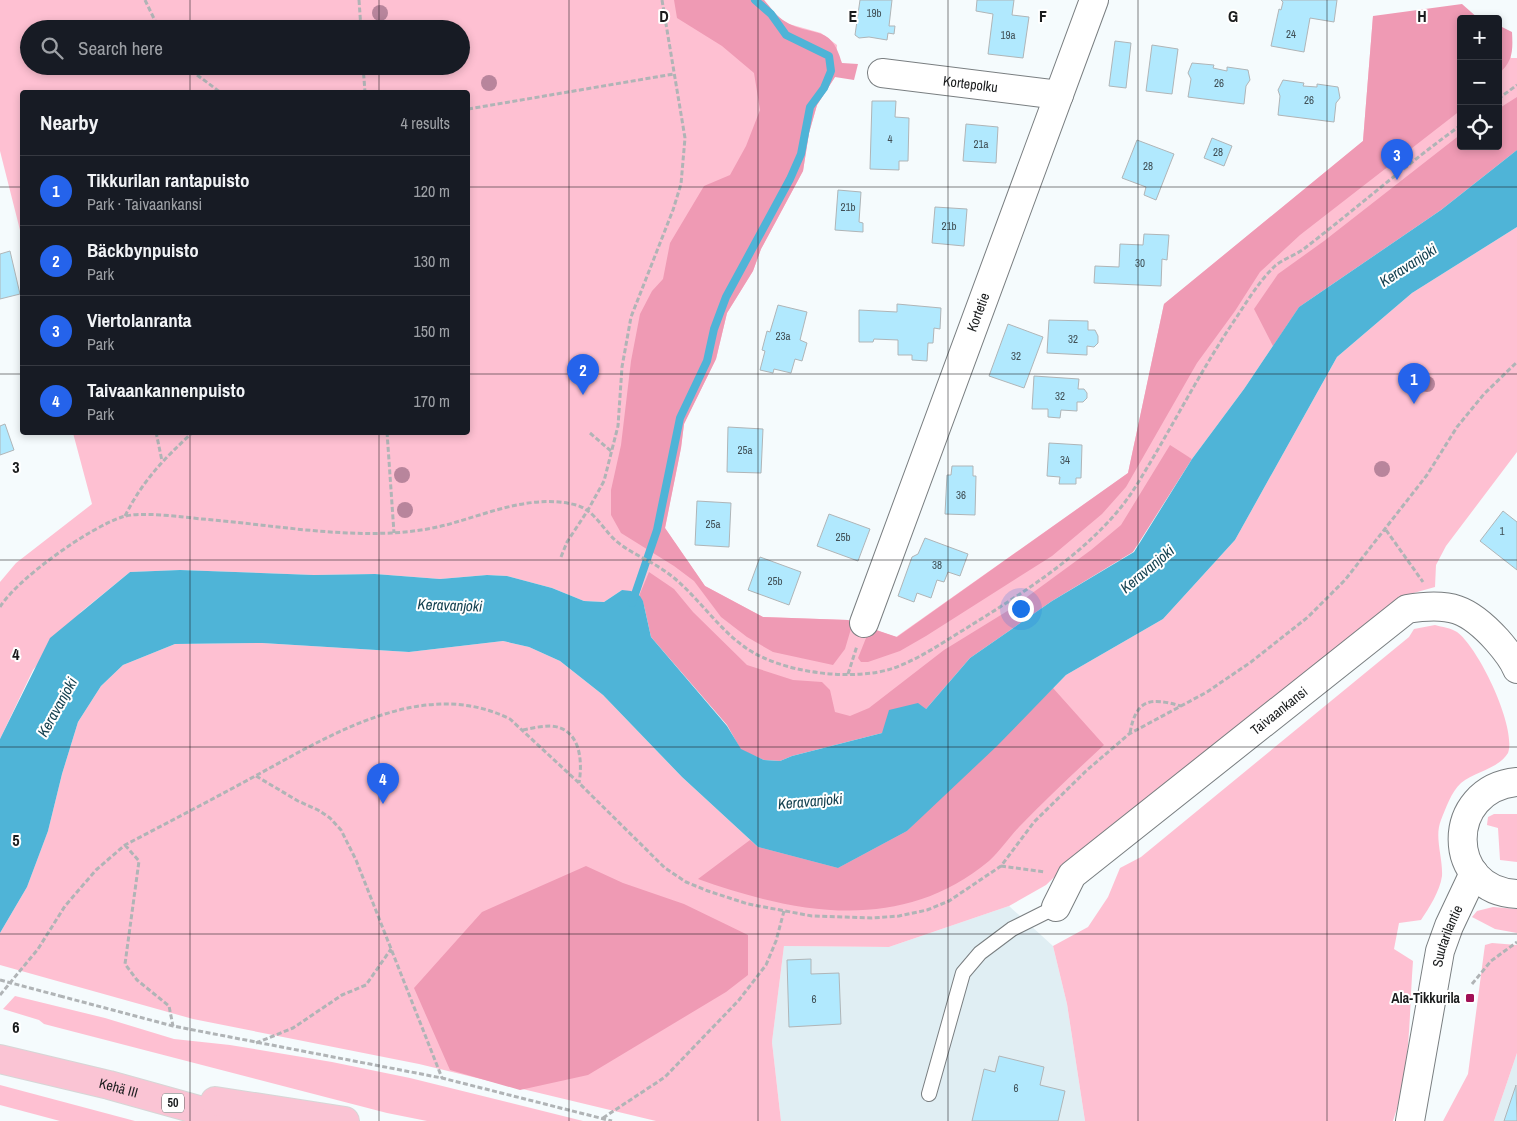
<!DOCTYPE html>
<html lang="en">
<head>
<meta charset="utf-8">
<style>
	:root { --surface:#171b24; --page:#20242c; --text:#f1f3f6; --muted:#9ea1a6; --line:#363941; --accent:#2563eb }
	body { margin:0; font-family:"Archivo Narrow",sans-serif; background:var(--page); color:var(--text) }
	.controls { position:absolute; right:15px; top:15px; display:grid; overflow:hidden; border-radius:5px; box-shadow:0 2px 8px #0003 }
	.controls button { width:45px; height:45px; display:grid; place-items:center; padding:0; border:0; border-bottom:1px solid var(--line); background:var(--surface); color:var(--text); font:25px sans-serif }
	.you { position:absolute; left:1020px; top:608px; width:18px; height:18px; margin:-12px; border:4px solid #fff; border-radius:50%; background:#1a73e8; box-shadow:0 0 0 8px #1a73e833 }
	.badge { display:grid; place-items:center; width:32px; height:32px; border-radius:50%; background:var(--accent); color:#fff; font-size:16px; font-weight:700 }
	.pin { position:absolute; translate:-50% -41px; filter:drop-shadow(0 1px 2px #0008) }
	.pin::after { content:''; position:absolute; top:26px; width:18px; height:15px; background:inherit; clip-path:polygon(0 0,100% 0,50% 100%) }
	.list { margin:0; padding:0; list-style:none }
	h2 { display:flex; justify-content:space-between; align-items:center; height:65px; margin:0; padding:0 20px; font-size:21px }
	h2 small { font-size:16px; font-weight:400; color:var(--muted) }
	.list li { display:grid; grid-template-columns:32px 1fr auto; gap:15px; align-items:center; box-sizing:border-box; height:70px; padding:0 20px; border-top:1px solid var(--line) }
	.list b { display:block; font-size:19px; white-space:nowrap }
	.list p { margin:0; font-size:16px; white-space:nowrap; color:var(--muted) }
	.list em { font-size:16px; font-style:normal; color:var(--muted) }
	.icon { flex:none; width:28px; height:28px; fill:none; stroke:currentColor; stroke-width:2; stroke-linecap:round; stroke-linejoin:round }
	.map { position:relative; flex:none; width:1517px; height:1121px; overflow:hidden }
	.search { position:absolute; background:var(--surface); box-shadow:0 2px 8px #0003; left:20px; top:20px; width:450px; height:55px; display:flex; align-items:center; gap:12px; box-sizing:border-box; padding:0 18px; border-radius:28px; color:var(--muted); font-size:19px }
	.panel { position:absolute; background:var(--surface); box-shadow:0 2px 8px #0003; left:20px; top:90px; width:450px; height:345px; border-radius:5px }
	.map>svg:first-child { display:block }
	.built { fill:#e0eef3 }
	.green { fill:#fec0d2; fill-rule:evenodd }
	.forest { fill:#ef9ab4 }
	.water { fill:#4fb4d7 }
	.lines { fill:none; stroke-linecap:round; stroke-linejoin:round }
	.stream { stroke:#4fb4d7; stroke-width:8 }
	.building { fill:#b1e9fe; stroke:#b0b5b7 }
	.service-casing { stroke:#797e80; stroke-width:16 }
	.minor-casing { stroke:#797e80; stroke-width:30 }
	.tertiary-casing { stroke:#797e80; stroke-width:30 }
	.trunk-casing { stroke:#d6d6d6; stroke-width:30 }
	.path { stroke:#b0b4b6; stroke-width:3; stroke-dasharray:5 2.5; stroke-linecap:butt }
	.service { stroke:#fff; stroke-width:14 }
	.minor { stroke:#fff; stroke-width:28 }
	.tertiary { stroke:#fff; stroke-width:28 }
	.trunk { stroke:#fac4d4; stroke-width:28 }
	.path-bridge { stroke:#b0b4b6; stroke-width:3; stroke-dasharray:5 2.5; stroke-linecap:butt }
	.tree { fill:#b8859c }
	.grid { fill:none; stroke:#1a1c1d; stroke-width:1; stroke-opacity:0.55 }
	.poi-dot { fill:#a11056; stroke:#fff; stroke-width:2 }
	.labels { text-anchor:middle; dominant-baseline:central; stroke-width:4; stroke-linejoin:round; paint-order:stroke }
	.number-label { font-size:11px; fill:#404f55 }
	.shield { fill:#fff; stroke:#5f6061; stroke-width:1 }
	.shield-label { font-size:12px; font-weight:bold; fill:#1a1c1d }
	.street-label { font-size:14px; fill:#1a1c1d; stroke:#fff }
	.poi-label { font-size:14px; font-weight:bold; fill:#1a1c1d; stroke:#fff; text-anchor:end }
	.water-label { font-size:15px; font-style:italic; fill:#154251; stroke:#fff }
	.grid-label { font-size:16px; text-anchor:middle; font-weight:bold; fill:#1a1c1d; stroke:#fff; stroke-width:4; stroke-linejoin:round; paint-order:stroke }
</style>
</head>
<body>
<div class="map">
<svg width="1517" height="1121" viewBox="0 0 1517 1121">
	<rect width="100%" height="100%" fill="#f5fbfd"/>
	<path class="built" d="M1009,906L1053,946L1067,1004L1085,1121H781L772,1042L784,946L889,947Z
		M1517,1053V1121H1494Z"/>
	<path class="green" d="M0,0H764L778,17L789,24L821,33L837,45L835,77L817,105L809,133L803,171L761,249L753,271L727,313L716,359L684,424L681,448L665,528L705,586L763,617L848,620L896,637L1128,473L1164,304L1363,141L1373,16L1461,19V146H1498V31L1511,58H1517V150L1299,307L1244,389L1192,459L1181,453L1154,513L823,741L622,590L604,602L584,601L552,588L507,576L487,575L440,579L375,574L314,575L180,570L130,572L81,612L33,670L0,739V582L16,563L92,504L73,433L468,432V92H22V238L0,151ZM29,29H461V66H29Z
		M1517,227V452L1446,546L1436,565L1435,587L1410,594L1385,611L1088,845L1046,885L1009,906L889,947L784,946L772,1042L781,1121H656L419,1064L193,1019L0,965V933L27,887L48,831L62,774L78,722L101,686L123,665L175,644L262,643L409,652L503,641L529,647L560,661L603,695L682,777L758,847L997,746L1066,675L1163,619L1235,540L1337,357L1412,293Z
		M1435,625C1442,627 1451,628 1457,632C1479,648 1517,728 1508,753C1498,769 1476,771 1461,783C1451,792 1446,808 1441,820C1434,837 1443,857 1442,876C1440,891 1429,908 1421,920L1399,923L1394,949L1413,961C1409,1013 1411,1071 1393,1121H1085L1067,1004L1053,946L1088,927L1108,897L1120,868L1141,857L1409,637L1414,629Z
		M1494,814H1517V862L1500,860L1498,828L1487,825L1488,817Z
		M1493,907L1517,909V933L1495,929L1472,917L1477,911Z
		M1492,943L1517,945V1053L1494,1121H1443L1468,1074L1484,952L1485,945Z
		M15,996L105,1018L174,1039L230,1045L332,1062L410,1078L583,1121H427L387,1113L44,1024L39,1020L3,1009Z
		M0,1085L135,1121H60L0,1105Z"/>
	<path class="forest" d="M674,0H764C771,8 777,17 786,22C814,38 831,23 842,63L858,64L854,80L835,77L817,105L809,133L803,171L761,249L753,271L727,313L716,359L684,424L681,448L665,528L705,586L763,617L848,620L853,622L845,649L833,665L773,652L747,637L721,617L694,581L674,566L621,533L611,515V490L621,445L631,361L640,314L652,291L663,279L670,243L704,186L730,175L746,146L760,110L754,73L722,46L677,18Z
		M1462,4L1479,19H1461V110L1300,235L1260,272L1235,311L1197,363L1126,487L1102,514L1052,556L926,636L900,651L868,662H861L858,658L870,628L897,637L1128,473L1164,304L1363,141L1373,16Z
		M1498,25L1512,32C1513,51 1513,62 1498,74Z
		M1517,97V150L1441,210L1299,307L1273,346L1254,309L1278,274L1324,241L1461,134V146H1498V109Z
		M1170,445L1192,459L1133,552L1052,601L970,658L926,709L882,733L792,756L780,761L764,760L741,750L727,725L651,637L643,601L639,596L649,572L674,589L693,612L747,665L793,680L822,682L830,690L835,712L850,716L869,708L944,650L1009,610L1091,550L1121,525Z
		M1053,688L1104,745C1075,772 1046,799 1019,827C1009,838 1000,851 989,861C901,934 797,914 698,879L750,840L758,847L838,868L907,831Z
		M586,866L623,883L684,904L748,935V975L726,992L588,1075L520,1090L450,1070L414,988L482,912Z"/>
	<path class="water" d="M1517,150V227L1412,293L1337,357L1235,540L1163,619L1066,675L997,746L907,831L838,868L758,847L682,777L603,695L560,661L529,647L503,641L409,652L262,643L175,644L123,665L101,686L78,722L62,774L48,831L27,887L0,933V739L50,638L130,572L180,570L314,575L375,574L440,579L487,575L507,576L552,588L584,601L604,602L622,590L631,591L640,596L643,601L651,637L727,726L741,749L764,760L780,761L792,756L882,733L889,710L918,703L926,709L970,658L1052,601L1134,552L1192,459L1244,389L1299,307L1441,210Z"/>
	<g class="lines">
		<path class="stream" d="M632,603L657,530L680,418L707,361L714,329L726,297L790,179L801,154L810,107L824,88L831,71L829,56L786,35L771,14L755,0"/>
	</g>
	<path class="building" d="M860,0H892L889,26H895L894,34L888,33L887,40L869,37L859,38L855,35Z
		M977,0H1014L1012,15L1029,17L1023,58L988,54L993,14L976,11Z
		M1281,0H1337L1334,22L1310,18L1304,52L1271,46L1279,9L1281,10L1283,2Z
		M1115,41L1131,43L1126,88L1109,86Z
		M1152,45L1178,49L1172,94L1146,91Z
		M1192,63L1214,65L1213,68L1227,71V67L1248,70L1250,80L1246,86L1244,104L1188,97L1191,79L1188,73Z
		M1283,80L1304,83L1303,86L1317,87V84L1338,87L1340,98L1336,103L1334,122L1278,115L1280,96L1278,90Z
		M872,101H896L895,117L909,118L908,161H899V170L870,169Z
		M966,124L998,127L996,163L963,161Z
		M1212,138L1232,146L1224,166L1204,158Z
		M1137,140L1174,154L1156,200L1144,195L1146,187L1122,178Z
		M838,190L861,192L859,222L863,223V232L835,230Z
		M935,207L967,209L964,246L932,243Z
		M1144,234L1169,235L1167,260L1162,259L1161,286L1094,283L1095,266L1119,267L1120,244L1143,245Z
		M10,251L20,294L0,299V254Z
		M897,304L941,308L940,329L934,328L933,343H928L927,361L912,360V355H898V340L874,339L873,342H859V310L897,312Z
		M778,305L807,312L800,340L807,343L802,361L795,359L791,373L774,369L773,373L760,370L765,351L762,350L767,331L770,332Z
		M1049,320L1088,321V330H1095L1098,336V343L1094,347L1087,346V355L1047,353Z
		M1008,324L1043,337L1024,388L989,376Z
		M1034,376L1079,379L1078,389H1084L1087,393V398L1083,402H1077V411L1061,410L1060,418L1048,417V409H1032Z
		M5,424L14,450L0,455V426Z
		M728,427L763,429L761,473L727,472Z
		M1049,443L1082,445L1081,478H1076V484H1059L1060,477L1047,476Z
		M952,466H973V476H976L975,515L945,514L947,475H951Z
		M697,501L731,503L729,547L695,545Z
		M1503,511L1517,522V570L1480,541Z
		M829,514L870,529L858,561L817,546Z
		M925,538L968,554L960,576L948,572L944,582L937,580L931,598L917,593L914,602L898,596L912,557L918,554Z
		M760,557L801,572L789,605L748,590Z
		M811,959V974L839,973L841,1024L789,1027L787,960Z
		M999,1056L1044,1067L1040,1085L1065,1091L1058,1121H972L984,1069L995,1072Z
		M1516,1085L1517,1121H1504Z"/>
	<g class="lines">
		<g class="service-casing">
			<path id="service" d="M929,1094L963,973L980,953L1012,929L1056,907"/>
		</g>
		<g class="minor-casing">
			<g id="minor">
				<path id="s1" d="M882,73L1059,95"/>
				<path id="s2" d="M864,623C939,415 1017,208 1094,0"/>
				<path id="s3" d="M1056,907L1072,875L1407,609C1450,602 1468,608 1497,640C1504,648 1513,659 1517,669"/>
			</g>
		</g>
		<g class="tertiary-casing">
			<g id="tertiary">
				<path d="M1517,782C1444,789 1445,891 1517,894"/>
				<path id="s4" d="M1410,1121L1440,951L1449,926L1474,873"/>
			</g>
		</g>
		<g class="trunk-casing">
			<g id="trunk">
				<path id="s5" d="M0,1059L109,1085L238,1121"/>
				<path d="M215,1101L345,1121"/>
			</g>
		</g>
		<path class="path" d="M145,0L159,29
			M359,0L361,29
			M185,66L220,92
			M363,66L365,92
			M1498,99L1517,85
			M468,109L674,74
			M156,432L162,461
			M387,432L394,533
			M590,433L612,452
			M125,516C143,480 164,459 193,432
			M1386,530L1423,582
			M561,557L567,542L588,510L604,481L618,426L622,367L631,317L673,210L681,184L685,138L662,0
			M0,607C18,578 89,528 122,517C140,511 182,517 202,519C265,524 328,536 391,533C411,532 433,529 453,523C492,512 534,494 576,505C594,510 602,528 615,540C631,554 652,561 669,574C697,595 717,628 746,648C782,673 853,682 894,668C919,659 942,643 965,629C1023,593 1099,546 1136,486C1169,433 1197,377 1232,324C1245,305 1258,282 1275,266C1283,259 1296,255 1305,248C1358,207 1407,164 1461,125
			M848,674L857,646
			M523,730C532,728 542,726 551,726C580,728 583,760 579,783
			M1130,733C1136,699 1150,697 1181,706
			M256,776L298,801L318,810L330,818L341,830L356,860L442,1078
			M125,845L139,861L125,964L137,980L169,1006L173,1026
			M1001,866L1045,872
			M1472,984L1491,961L1517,942
			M0,995L38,949L65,906L96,870L125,845C169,822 213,799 257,775C331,735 424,676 510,719L579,783L665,868L686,882L708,891L748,904L812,916L872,918L899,916L927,910L949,901L1001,866L1034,822L1086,771L1129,734L1207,692L1251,662L1308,617L1345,580L1427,475L1457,427L1484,394L1517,362
			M60,996L173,1026L442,1078L612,1121
			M256,1043L293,1028L342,995L366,985L391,949
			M603,1118L665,1077L739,1000L766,965L776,941L784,911"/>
		<use href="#service" class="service"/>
		<use href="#minor" class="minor"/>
		<use href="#tertiary" class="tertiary"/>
		<use href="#trunk" class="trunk"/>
		<path class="path-bridge" d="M0,980L60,996"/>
	</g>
	<g class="tree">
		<circle cx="380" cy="13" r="8"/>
		<circle cx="489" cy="83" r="8"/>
		<circle cx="1427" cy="384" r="8"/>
		<circle cx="1382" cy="469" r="8"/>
		<circle cx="402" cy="475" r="8"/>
		<circle cx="405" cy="510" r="8"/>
	</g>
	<path class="grid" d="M190,0V29M379,0V29M569,0V1121M758,0V1121M948,0V1121M1138,0V1121M1327,0V1121M190,66V92M379,66V92M0,187H22M468,187H1517M0,374H22M468,374H1517M190,432V1121M379,432V1121M0,560H1517M0,747H1517M0,934H1517"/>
	<rect class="poi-dot" x="1465" y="993" width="10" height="10" rx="2.5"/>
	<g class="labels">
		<g class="number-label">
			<text x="874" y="13">19b</text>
			<text x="1291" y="34">24</text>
			<text x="1008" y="35">19a</text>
			<text x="1219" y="83">26</text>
			<text x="1309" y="100">26</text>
			<text x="890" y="139">4</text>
			<text x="981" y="144">21a</text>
			<text x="1218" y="152">28</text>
			<text x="1148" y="166">28</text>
			<text x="848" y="207">21b</text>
			<text x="949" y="226">21b</text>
			<text x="1140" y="263">30</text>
			<text x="783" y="336">23a</text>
			<text x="1073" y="339">32</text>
			<text x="1016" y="356">32</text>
			<text x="1060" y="396">32</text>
			<text x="745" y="450">25a</text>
			<text x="1065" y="460">34</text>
			<text x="961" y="495">36</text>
			<text x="713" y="524">25a</text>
			<text x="1502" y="531">1</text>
			<text x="843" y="537">25b</text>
			<text x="937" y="565">38</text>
			<text x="775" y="581">25b</text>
			<text x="814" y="999">6</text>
			<text x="1016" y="1088">6</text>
		</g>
		<rect class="shield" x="162" y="1093.5" width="22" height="19" rx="4"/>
		<g class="shield-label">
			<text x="173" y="1103">50</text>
		</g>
		<g class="street-label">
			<text stroke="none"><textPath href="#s1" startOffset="89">Kortepolku</textPath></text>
			<text stroke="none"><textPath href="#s2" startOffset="331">Kortetie</textPath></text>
			<text stroke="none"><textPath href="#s3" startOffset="300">Taivaankansi</textPath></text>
			<text stroke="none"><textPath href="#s4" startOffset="189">Suutarilantie</textPath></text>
			<text stroke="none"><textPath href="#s5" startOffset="122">Kehä III</textPath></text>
		</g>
		<g class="poi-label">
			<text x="1460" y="998">Ala-Tikkurila</text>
		</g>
		<g class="water-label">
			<text transform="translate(1408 265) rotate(-33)">Keravanjoki</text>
			<text transform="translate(1147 569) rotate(-40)">Keravanjoki</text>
			<text transform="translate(450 605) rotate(2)">Keravanjoki</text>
			<text transform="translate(57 707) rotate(-61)">Keravanjoki</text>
			<text transform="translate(810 801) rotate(-5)">Keravanjoki</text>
		</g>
	</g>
	<g class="grid-label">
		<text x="664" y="22">D</text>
		<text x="853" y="22">E</text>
		<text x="1043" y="22">F</text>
		<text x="1233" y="22">G</text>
		<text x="1422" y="22">H</text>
		<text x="16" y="473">3</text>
		<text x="16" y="660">4</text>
		<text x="16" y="846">5</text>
		<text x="16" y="1033">6</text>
	</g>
</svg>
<div class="controls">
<button>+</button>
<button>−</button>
<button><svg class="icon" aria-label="locate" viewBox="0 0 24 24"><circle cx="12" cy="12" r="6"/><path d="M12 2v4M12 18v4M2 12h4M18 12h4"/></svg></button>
</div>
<div class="you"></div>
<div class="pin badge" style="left:1414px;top:404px">1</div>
<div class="pin badge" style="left:583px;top:395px">2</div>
<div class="pin badge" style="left:1397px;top:180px">3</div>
<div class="pin badge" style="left:383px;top:804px">4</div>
<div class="search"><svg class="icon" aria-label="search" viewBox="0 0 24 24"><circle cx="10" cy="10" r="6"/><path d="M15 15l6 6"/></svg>Search here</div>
<section class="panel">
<h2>Nearby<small>4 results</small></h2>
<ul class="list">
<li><span class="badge">1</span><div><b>Tikkurilan rantapuisto</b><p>Park · Taivaankansi</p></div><em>120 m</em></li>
<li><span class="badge">2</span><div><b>Bäckbynpuisto</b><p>Park</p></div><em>130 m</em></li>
<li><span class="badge">3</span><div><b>Viertolanranta</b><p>Park</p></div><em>150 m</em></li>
<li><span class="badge">4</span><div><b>Taivaankannenpuisto</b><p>Park</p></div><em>170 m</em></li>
</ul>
</section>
</div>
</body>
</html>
